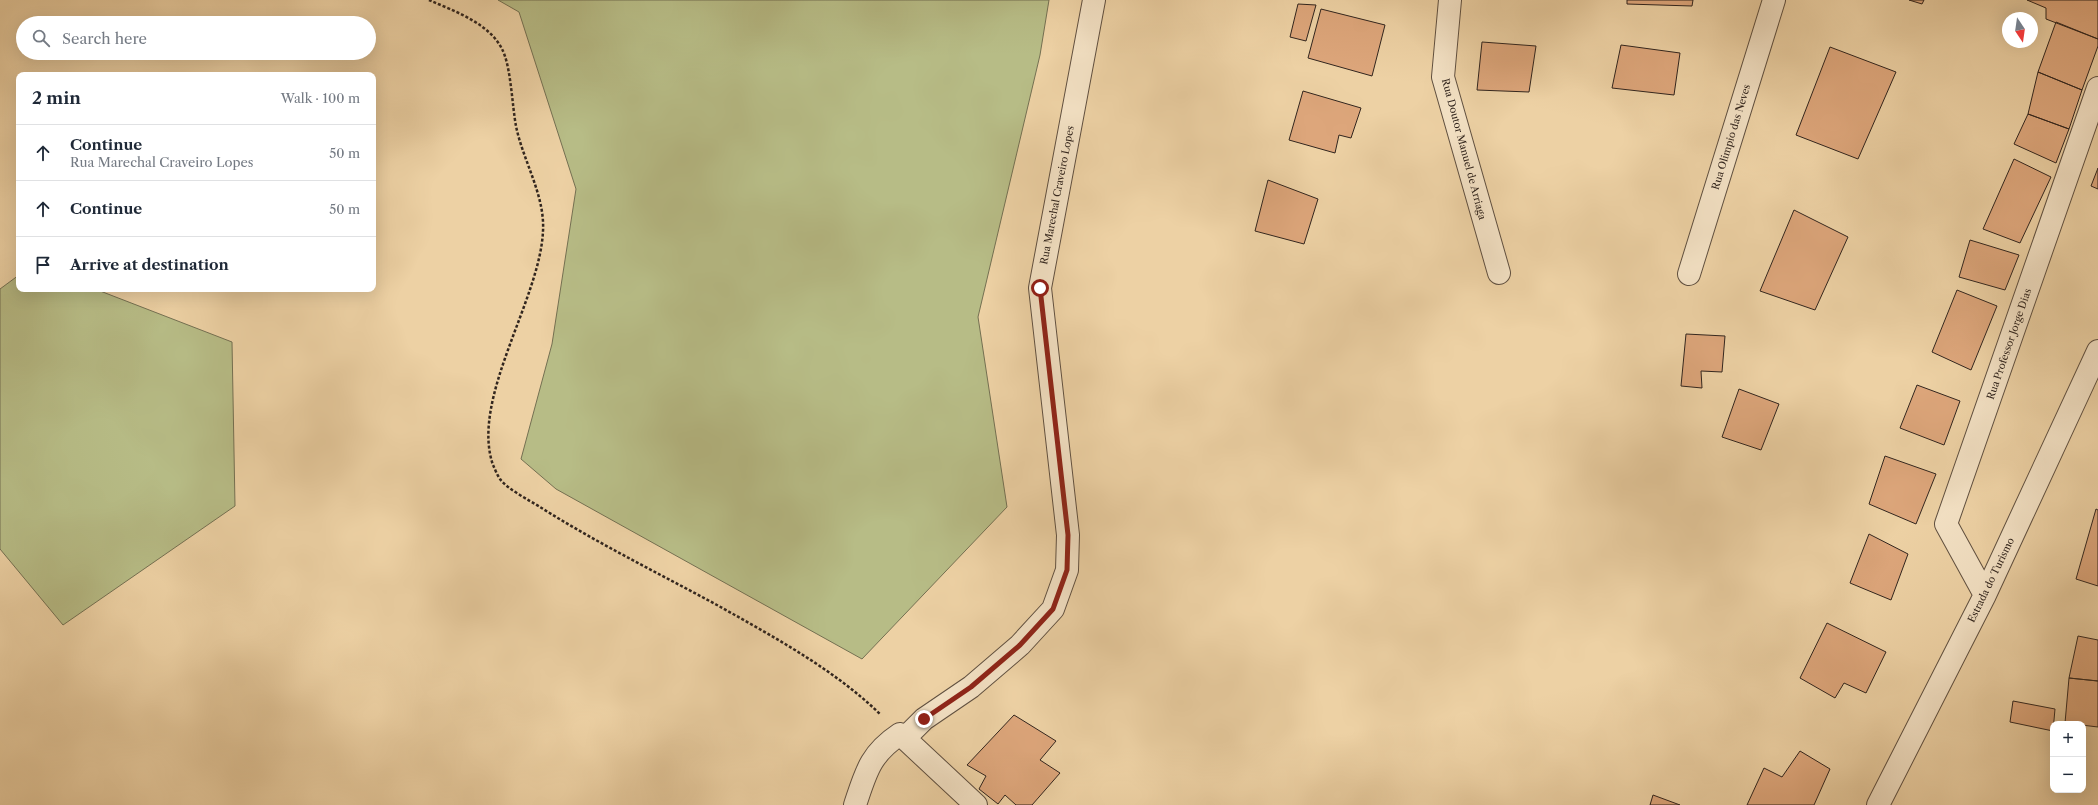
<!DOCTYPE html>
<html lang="en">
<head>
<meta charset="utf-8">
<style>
	:root { --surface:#fff; --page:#f6f6f7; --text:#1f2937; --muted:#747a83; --line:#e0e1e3 }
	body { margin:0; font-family:"Libre Caslon Text",serif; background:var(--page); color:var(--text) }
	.controls { position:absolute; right:12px; bottom:12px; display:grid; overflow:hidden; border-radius:8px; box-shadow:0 4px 16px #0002 }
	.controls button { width:36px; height:36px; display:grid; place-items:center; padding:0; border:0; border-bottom:1px solid var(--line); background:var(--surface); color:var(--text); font:20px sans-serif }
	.compass { position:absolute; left:2002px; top:12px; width:36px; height:36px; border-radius:50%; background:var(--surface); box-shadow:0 4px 16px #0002; rotate:167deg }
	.stop { position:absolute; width:12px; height:12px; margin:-9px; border:3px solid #8f2418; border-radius:50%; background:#fff }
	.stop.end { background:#8f2418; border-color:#fff; box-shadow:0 1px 4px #0008 }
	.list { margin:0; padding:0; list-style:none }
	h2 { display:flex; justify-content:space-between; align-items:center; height:52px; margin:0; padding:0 16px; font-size:17px }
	h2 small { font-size:13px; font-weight:400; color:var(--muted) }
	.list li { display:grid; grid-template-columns:26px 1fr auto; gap:12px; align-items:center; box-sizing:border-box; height:56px; padding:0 16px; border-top:1px solid var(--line) }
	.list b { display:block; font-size:15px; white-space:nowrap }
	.list p { margin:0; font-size:13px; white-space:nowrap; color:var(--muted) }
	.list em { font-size:13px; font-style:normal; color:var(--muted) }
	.icon { flex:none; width:22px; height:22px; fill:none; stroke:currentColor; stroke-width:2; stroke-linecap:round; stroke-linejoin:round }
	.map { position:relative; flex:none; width:2098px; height:805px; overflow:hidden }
	.search { position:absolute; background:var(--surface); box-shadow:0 4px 16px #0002; left:16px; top:16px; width:360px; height:44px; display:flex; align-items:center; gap:10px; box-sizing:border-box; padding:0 14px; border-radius:22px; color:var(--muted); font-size:15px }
	.panel { position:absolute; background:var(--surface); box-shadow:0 4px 16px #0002; left:16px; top:72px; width:360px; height:220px; border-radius:8px }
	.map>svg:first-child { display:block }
	.green { fill:#b7bc86; stroke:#747052 }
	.building { fill:#dda67b; stroke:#31251e }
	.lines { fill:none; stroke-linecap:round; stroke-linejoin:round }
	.minor-casing { stroke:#605040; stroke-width:24 }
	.path { stroke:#31251e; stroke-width:2.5; stroke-dasharray:3 2; stroke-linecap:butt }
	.minor { stroke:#f3e1c4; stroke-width:22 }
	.route { stroke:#8f2418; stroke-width:5 }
	.labels { text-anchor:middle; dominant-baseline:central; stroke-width:4; stroke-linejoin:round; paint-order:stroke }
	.street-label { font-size:10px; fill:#31251e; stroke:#f3e1c4 }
</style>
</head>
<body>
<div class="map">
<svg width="2098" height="805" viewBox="0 0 2098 805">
	<rect width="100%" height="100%" fill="#edd1a4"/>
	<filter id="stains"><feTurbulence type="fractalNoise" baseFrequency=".005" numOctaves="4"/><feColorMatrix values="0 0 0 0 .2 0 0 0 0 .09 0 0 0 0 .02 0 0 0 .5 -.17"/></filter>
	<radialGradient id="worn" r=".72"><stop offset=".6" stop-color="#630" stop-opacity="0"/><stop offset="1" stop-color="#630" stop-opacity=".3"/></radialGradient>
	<path class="green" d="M498,0H1049L1040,55L978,317L1007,507L862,659L556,489L521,459L552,344L576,189L519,12Z
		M19,275V289H95L232,342L235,506L63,625L0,549V289Z"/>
	<path class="building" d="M1627,0H1693L1692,6L1627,4Z
		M1909,0H1924L1922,4Z
		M2027,0H2098V39L2046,19V8Z
		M1298,4L1316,5L1306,41L1290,37Z
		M1321,9L1385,25L1372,76L1308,58Z
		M2056,22L2098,39V46L2082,90L2038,72Z
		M1482,42L1536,46L1529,92L1477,90Z
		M1621,45L1680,53L1674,95L1612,88Z
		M1830,47L1896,72L1858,159L1796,135Z
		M2038,72L2082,90L2069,129L2028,114Z
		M1303,91L1361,108L1351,138L1339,135L1335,153L1289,140Z
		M2028,114L2069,129L2056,163L2014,144Z
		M2014,159L2051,177L2020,243L1983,229Z
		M2098,168V189L2091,186Z
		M1268,180L1318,199L1304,244L1255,231Z
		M1794,210L1848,237L1815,310L1760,291Z
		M1970,240L2019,255L2005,290L1959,277Z
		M1957,290L1997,306L1971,370L1932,352Z
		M1686,334L1725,336L1722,372L1701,371L1702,388L1681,386Z
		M1917,385L1960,401L1944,445L1900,428Z
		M1739,389L1779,404L1761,450L1722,437Z
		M1885,456L1936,474L1916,524L1869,504Z
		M2096,509L2098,510V586L2076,579Z
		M1869,534L1908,554L1891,600L1850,583Z
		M1827,623L1886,652L1866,693L1844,683L1835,698L1800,678Z
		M2078,636L2098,640V681L2069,678Z
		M2069,678L2098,681V727L2065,723Z
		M2013,701L2055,709L2053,731L2010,722Z
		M1014,715L1056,741L1040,760L1060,773L1032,805H1016L1005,795L998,804L979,789L986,776L967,765Z
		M1800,751L1830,769L1814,805H1747L1764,768L1782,777Z
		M1653,795L1680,805H1650Z"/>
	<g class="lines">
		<g class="minor-casing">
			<path id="minor" d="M1450,0L1443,77L1499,273
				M1689,274L1774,0
				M1985,595L1946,524L2098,88
				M905,738L924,719L971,687L1020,645L1053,609L1067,570L1068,535L1040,288L1094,0
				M855,805C866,772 870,754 900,734L976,805
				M1878,805L1985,595L2098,351"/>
		</g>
		<path class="path" d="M429,0C454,11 489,23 502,49C511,66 512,105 516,126C523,161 545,195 543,231C540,300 470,399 493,465C495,469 497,475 500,479C507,489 529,500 540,507C597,543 658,573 717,605C774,637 835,670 881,715"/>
		<use href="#minor" class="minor"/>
	</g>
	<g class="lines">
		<path class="route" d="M924,719L971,687L1020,645L1053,609L1067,570L1068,535L1040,288"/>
	</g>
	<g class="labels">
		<g class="street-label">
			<text transform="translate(1731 137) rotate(-73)">Rua Olimpio das Neves</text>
			<text transform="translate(1464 149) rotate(75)">Rua Doutor Manuel de Arriaga</text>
			<text transform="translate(1057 195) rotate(-79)">Rua Marechal Craveiro Lopes</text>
			<text transform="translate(2009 344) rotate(-71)">Rua Professor Jorge Dias</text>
			<text transform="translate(1991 580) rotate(-64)">Estrada do Turismo</text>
		</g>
	</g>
	<rect width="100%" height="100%" filter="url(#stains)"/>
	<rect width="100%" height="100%" fill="url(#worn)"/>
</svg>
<div class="controls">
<button>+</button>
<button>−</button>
</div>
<svg class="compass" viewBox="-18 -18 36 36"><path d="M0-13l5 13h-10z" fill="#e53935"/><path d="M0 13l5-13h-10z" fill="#747a83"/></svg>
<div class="stop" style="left:1040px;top:288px"></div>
<div class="stop end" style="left:924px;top:719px"></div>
<div class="search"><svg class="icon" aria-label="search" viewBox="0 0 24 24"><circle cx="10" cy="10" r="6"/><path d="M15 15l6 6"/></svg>Search here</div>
<section class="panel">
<h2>2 min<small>Walk · 100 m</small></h2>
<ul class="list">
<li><svg class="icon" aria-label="ahead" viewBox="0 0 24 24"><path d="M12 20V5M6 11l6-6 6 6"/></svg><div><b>Continue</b><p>Rua Marechal Craveiro Lopes</p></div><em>50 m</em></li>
<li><svg class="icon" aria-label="ahead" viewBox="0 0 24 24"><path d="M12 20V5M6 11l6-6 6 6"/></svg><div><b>Continue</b></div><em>50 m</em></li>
<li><svg class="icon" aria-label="arrive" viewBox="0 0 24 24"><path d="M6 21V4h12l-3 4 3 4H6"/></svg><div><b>Arrive at destination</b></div></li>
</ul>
</section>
</div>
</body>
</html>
